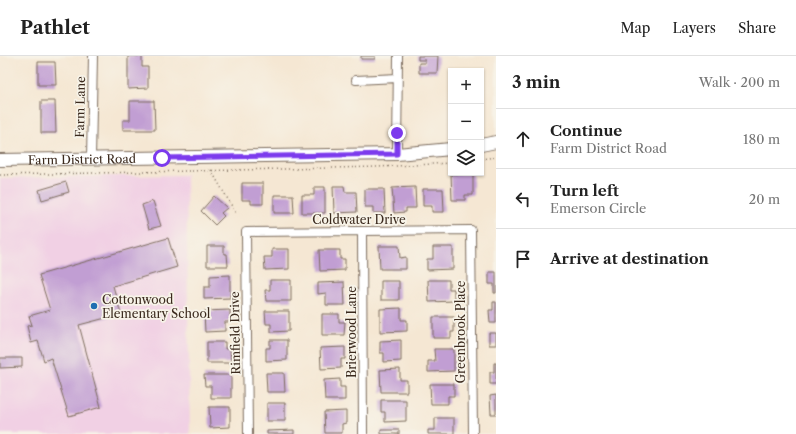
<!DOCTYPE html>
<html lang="en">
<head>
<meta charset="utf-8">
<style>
	:root { --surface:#fff; --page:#f6f6f6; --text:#222; --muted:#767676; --line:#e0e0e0 }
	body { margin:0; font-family:"Libre Caslon Text",serif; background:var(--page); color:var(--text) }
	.controls { position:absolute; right:12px; top:12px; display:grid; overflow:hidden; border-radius:0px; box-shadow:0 1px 3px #0004 }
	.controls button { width:36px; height:36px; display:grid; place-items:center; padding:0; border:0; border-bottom:1px solid var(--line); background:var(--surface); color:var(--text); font:20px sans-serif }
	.stop { position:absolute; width:12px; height:12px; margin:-9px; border:3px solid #7c3aed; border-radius:50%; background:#fff }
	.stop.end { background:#7c3aed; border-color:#fff; box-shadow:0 1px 4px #0008 }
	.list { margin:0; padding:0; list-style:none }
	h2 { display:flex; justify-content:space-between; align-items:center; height:52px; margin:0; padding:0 16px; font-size:17px }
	h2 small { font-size:13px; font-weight:400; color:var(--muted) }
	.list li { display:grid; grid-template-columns:26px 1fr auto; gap:12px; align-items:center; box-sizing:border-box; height:60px; padding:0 16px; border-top:1px solid var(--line) }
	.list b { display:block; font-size:15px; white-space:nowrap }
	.list p { margin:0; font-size:13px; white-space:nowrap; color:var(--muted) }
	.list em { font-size:13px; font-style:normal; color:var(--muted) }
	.icon { flex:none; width:22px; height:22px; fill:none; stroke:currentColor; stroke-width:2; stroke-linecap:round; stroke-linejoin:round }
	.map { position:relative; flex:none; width:496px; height:378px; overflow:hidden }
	header { display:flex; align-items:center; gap:24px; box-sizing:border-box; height:56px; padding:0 20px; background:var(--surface); border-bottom:1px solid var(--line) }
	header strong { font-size:19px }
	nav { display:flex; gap:22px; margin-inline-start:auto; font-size:14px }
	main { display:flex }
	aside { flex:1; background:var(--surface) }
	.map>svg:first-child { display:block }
	.built { fill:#f1d0e4 }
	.building { fill:#c19ed3 }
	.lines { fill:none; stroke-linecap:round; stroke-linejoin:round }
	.street-casing { stroke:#7c6c5d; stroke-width:10 }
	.secondary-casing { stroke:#7c6c5d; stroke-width:14 }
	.path { stroke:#7c6c5d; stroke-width:1.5; stroke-dasharray:1 3; stroke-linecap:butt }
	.street { stroke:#fff; stroke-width:8 }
	.secondary { stroke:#fff; stroke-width:12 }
	.route { stroke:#7c3aed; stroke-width:5 }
	.poi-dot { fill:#1f6fb2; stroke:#f7f3e8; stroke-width:1.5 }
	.labels { text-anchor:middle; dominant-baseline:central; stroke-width:3.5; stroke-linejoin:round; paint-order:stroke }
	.street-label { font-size:12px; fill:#3b2a1e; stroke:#f7f3e8 }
	.poi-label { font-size:12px; fill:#3b2a1e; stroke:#f7f3e8; text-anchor:start }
</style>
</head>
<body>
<header>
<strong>Pathlet</strong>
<nav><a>Map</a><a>Layers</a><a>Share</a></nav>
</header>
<main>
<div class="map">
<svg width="496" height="378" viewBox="0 0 496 378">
	<rect width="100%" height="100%" fill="#f7f3e8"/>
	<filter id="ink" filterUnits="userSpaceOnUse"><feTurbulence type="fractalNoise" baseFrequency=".025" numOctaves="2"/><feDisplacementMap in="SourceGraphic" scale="8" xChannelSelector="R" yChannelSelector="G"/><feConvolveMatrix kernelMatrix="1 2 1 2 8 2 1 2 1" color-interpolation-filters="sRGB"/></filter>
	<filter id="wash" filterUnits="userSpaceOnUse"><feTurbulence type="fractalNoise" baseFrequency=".012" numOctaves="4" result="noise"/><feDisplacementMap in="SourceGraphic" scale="16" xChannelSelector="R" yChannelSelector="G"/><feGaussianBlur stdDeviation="0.9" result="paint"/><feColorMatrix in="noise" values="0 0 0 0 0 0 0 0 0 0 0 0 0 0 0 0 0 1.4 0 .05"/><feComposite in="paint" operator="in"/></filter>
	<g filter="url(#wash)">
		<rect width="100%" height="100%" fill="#f5e7d3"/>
		<path class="built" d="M186,119L190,378H0V122Z"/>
		<g id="blocks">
			<path class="building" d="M128,0H142V11H148V32L128,33Z
				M361,0H375V3H361Z
				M418,0H438L437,17H419V7H425V4H418Z
				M38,6H55L56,29H38Z
				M41,45H55L56,77H41Z
				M130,45H154L155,74H123V64H130Z
				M451,118H473V139H465V144H452Z
				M66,126L69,136L42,144L39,134Z
				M242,127H263V148H251V144H242Z
				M333,130H344L345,136H356L357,156L334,157Z
				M314,131H325V157H302V139H314Z
				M415,131L416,152H406V156L394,157L392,132Z
				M365,133H384L385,157H373V151H365Z
				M423,133H443L444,156H432V150H423Z
				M274,139H293L294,157H274Z
				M214,140L227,152L221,157L224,160L215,169L201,155Z
				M153,145L161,170L149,173L142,149Z
				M168,182L177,211L113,230L121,258L79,269L101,351L69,360L51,302L44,305L38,285L31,287L27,270L32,269L29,260L50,254L39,219Z
				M207,190H224V198H227L228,210H207Z
				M379,190H399L400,202L406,201V213H380Z
				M433,191H453V213L427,214V203H433Z
				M272,193H289V213L265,214L264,201H272Z
				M319,194H340V203H345V214L320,215Z
				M489,216H496V237H494V228H489Z
				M230,219V242L204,243V231H210V220Z
				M270,224H291V245H266L265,234H270Z
				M428,224H449V233H454V245L429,246Z
				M381,225H399V244H381Z
				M344,226L345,249H326V237L318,238V227Z
				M493,246H496V267H490L489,254H493Z
				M401,252V264H407V275L380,276V253Z
				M230,254V266H225V275L205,276L204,255Z
				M265,255H289V275L271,276V268H266Z
				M322,258H339V266H345L344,279H322Z
				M433,261H454V276H451V282H433Z
				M489,277H496V289H489Z
				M270,284H287V304L266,305V292H270Z
				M401,284V305L384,306V297H380V285Z
				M207,286H225V293H230L231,307H207Z
				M345,291V303H341V312L321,313L320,292Z
				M434,293H454V315L428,316V305H435Z
				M0,302H22V311L0,312Z
				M494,307H496V328H490V316H494Z
				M400,313V324H407V336H381L380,314Z
				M266,317H284L285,336H267Z
				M204,319H231V342H211V330H205Z
				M340,323V331H345V344H325L324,324Z
				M430,328H454V340H448V348H431Z
				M496,339V358H491L490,340Z
				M381,344H406V365L385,366V356H381Z
				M267,347H285V365H267Z
				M209,351H230V371L210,372Z
				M346,355V367L342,368V377H325L324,356Z
				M435,362H454V378H428V374H435Z
				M294,374V378H267V375Z
				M381,374H399V378H381Z"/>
		</g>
	</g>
	<g filter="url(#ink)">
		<use href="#blocks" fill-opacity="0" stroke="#7c6c5d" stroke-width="1"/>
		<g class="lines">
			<g class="street-casing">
				<path id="street" d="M356,24L398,22
					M397,98L398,0
					M91,103L93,0
					M362,175L363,378
					M248,378L246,176L471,174L473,378"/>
			</g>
			<g class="secondary-casing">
				<g id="secondary">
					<path d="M481,89L496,86"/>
					<path id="s1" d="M0,104L397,98L451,93"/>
				</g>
			</g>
			<path class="path" d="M481,103L496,101
				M211,114L237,159
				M0,119L378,111L451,107"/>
			<use href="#street" class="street"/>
			<use href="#secondary" class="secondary"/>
		</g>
	</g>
	<g class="lines" filter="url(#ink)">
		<path class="route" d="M162,102L397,98V77"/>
	</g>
	<circle class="poi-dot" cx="94" cy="250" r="4"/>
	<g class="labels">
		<g class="street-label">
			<text transform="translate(80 51) rotate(-89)">Farm Lane</text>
			<text stroke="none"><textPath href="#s1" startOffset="82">Farm District Road</textPath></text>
			<text x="359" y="163">Coldwater Drive</text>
			<text transform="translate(351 276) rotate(-90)">Brierwood Lane</text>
			<text transform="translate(460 276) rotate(-90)">Greenbrook Place</text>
			<text transform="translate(235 277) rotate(-91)">Rimfield Drive</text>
		</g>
		<g class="poi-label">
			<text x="102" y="243">Cottonwood<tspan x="102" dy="14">Elementary School</tspan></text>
		</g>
	</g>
</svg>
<div class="controls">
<button>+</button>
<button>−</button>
<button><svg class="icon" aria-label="layers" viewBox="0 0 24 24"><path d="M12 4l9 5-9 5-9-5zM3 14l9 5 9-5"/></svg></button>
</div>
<div class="stop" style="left:162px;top:102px"></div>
<div class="stop end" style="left:397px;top:77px"></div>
</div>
<aside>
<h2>3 min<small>Walk · 200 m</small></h2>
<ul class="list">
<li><svg class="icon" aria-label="ahead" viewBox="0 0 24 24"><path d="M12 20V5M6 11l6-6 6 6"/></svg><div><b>Continue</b><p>Farm District Road</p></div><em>180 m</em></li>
<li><svg class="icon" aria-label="left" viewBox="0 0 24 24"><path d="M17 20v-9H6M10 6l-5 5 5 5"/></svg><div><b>Turn left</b><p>Emerson Circle</p></div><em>20 m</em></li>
<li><svg class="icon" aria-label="arrive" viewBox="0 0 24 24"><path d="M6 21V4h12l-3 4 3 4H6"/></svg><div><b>Arrive at destination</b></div></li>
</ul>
</aside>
</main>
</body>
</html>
